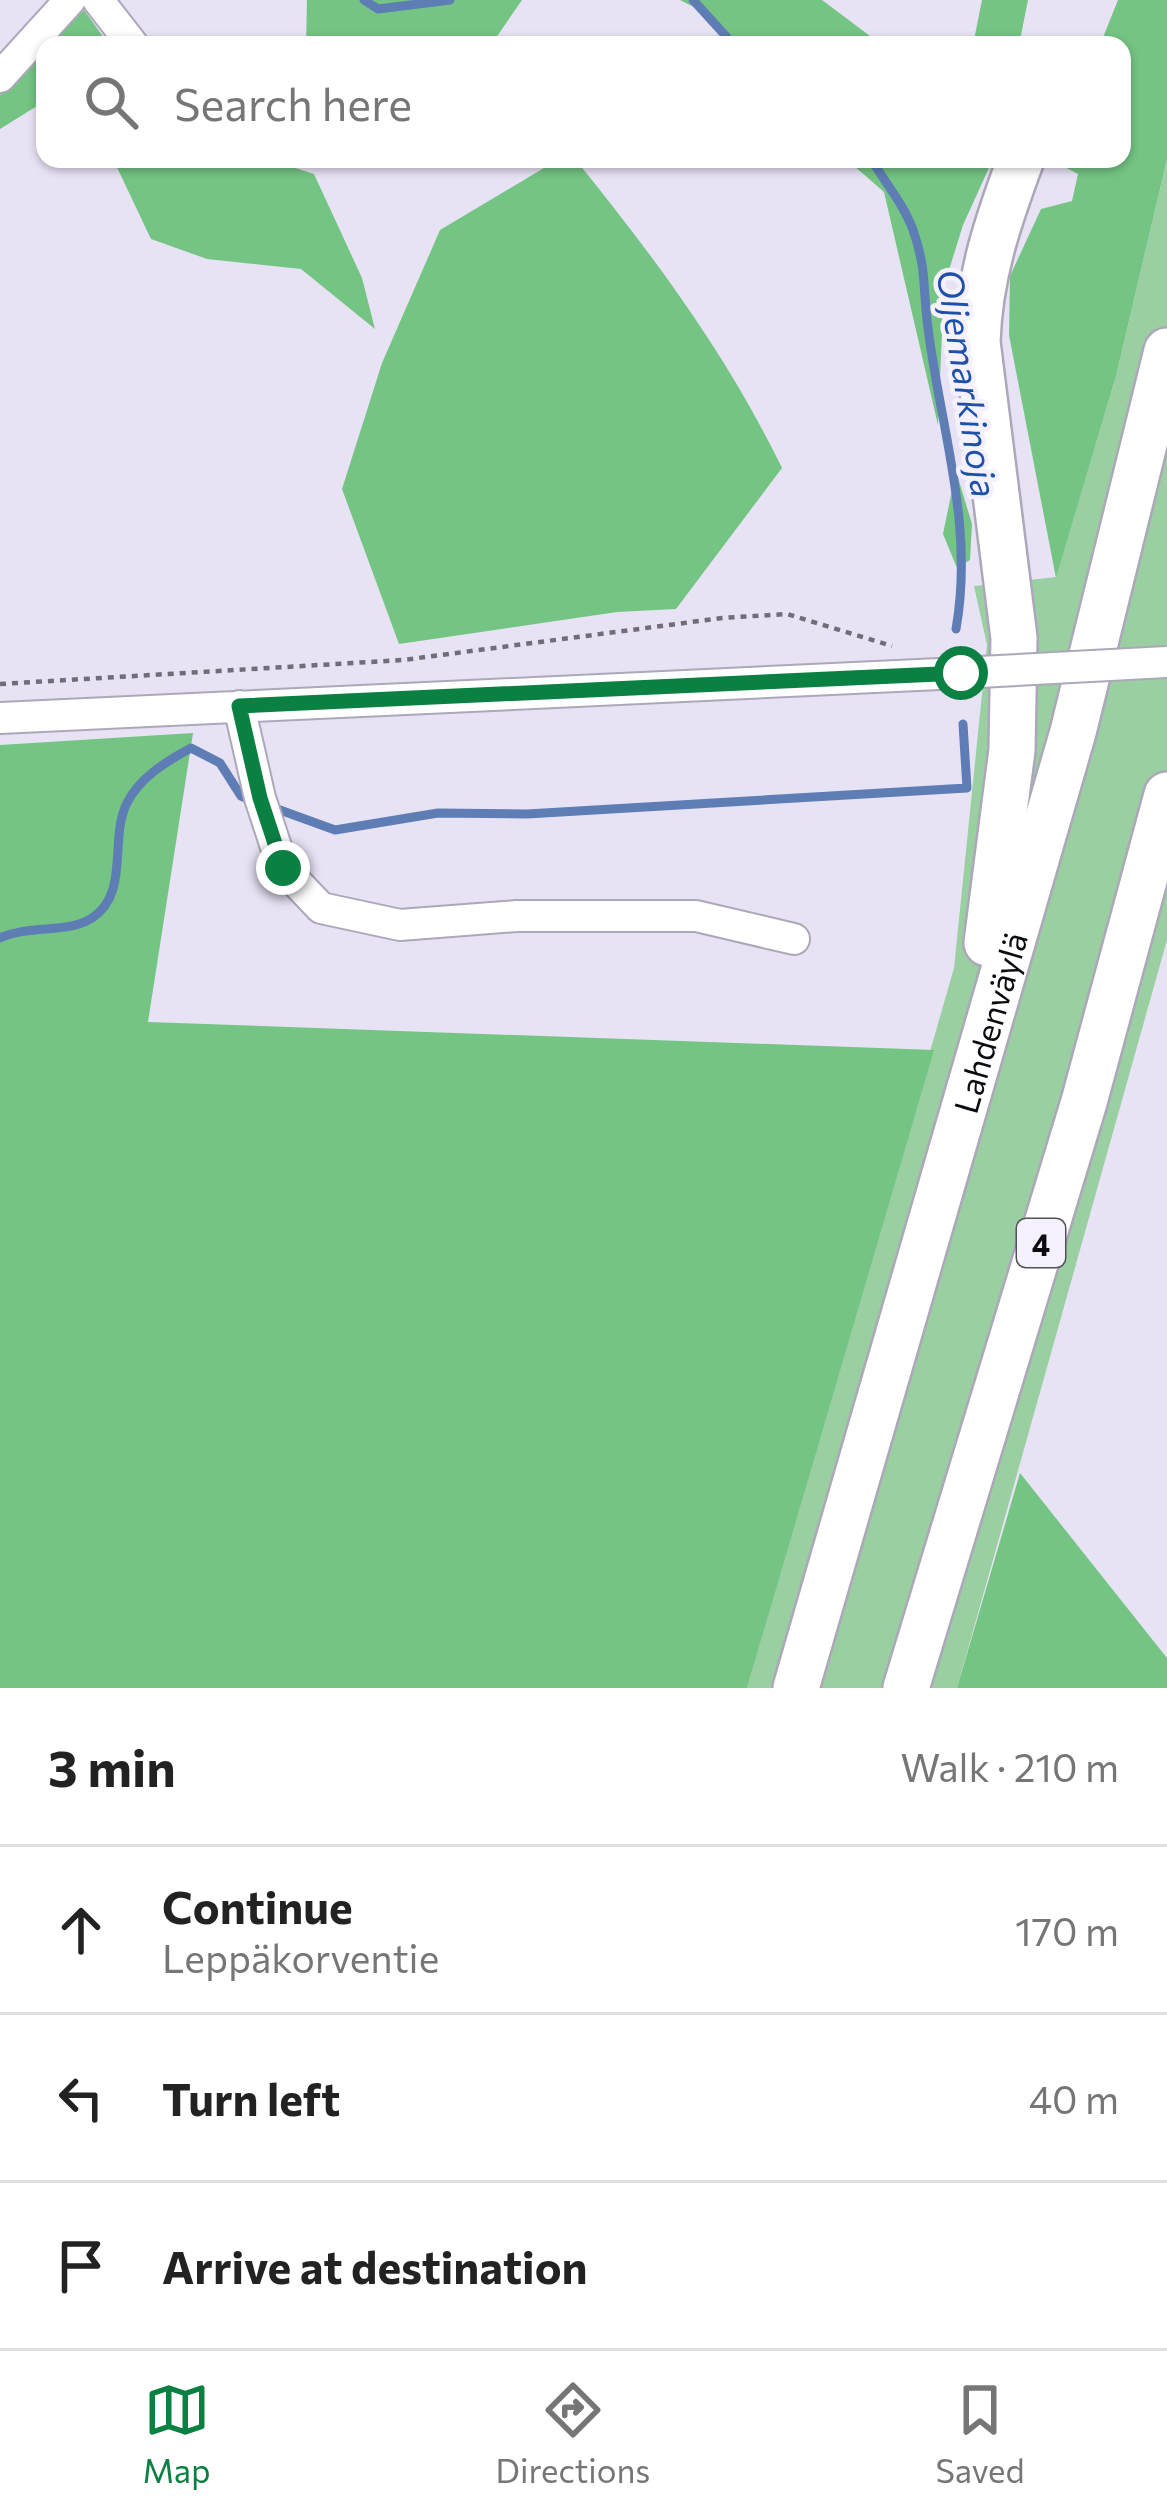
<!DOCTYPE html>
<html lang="en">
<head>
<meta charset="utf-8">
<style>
	:root { --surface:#fff; --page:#f6f6f6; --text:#222; --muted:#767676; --line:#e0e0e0; --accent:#0b8043 }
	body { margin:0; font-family:Commissioner,sans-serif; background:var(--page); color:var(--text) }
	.stop { position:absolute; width:36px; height:36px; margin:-27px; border:9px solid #0b8043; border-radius:50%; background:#fff }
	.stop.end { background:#0b8043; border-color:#fff; box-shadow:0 3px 12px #0008 }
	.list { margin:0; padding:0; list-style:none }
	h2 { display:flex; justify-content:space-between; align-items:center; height:156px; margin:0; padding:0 48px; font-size:51px }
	h2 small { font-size:39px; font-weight:400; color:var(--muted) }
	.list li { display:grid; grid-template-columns:78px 1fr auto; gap:36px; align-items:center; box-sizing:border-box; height:168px; padding:0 48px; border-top:3px solid var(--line) }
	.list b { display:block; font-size:45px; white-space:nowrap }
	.list p { margin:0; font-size:39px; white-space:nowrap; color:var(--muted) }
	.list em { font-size:39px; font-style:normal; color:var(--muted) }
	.icon { flex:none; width:66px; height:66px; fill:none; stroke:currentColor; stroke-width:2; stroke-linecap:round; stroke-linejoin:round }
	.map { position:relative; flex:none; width:1167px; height:1688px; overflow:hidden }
	.search { position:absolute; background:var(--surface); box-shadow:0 3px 9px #0004; left:36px; right:36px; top:36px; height:132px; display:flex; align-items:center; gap:30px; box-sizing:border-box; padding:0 42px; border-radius:24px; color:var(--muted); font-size:45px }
	.sheet { height:660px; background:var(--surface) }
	nav { display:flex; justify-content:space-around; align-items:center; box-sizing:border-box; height:168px; border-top:3px solid var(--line); background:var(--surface); font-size:33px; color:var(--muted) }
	nav a { display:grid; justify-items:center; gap:6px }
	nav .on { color:var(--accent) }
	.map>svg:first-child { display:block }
	.green { fill:#9acfa2 }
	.forest { fill:#74c483 }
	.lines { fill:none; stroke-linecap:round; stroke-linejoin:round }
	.stream { stroke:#5f7db5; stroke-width:9 }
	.minor-casing { stroke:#ada7ba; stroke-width:34 }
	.highway-casing { stroke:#ada7ba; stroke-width:50 }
	.path { stroke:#706c78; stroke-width:4.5; stroke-dasharray:6 6; stroke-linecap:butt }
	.minor { stroke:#fff; stroke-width:30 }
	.highway { stroke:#fff; stroke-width:45 }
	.minor-bridge-casing { stroke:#ada7ba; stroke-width:34; stroke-linecap:butt }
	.minor-bridge { stroke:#fff; stroke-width:30 }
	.route { stroke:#0b8043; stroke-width:15 }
	.labels { text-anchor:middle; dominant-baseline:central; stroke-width:9; stroke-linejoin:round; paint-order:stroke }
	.shield { fill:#f4f1fc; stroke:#525058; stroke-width:3 }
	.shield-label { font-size:30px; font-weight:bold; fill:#0d0b11 }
	.street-label { font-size:33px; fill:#0d0b11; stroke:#f4f1fc }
	.water-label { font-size:36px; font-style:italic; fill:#1f50a9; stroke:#f4f1fc }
</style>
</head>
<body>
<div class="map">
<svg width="1167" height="1688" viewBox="0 0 1167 1688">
	<rect width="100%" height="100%" fill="#e8e2f5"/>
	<path class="green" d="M1167,159V940L957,1688H747L954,968L987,645L974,586L1056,577L1116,376Z"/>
	<path class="forest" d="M307,0H522L491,45H306Z
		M680,0H822L882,45H735L706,13Z
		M982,0H1028L1019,45H973Z
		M1118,0H1167V159L1116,376L1056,578L1009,335L1010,276L1041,209L1072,201L1078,174L1049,159H1122V45H1100Z
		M84,10L109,45H50Z
		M45,50V101L0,129V95Z
		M113,159H267L314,174L362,278L375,329L301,269L207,259L151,239Z
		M559,159H575C655,258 726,353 782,468L676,609L617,612L399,644L342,489L382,363L440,230Z
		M846,159H993L963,225L944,286L938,425L884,192Z
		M956,471L972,524L970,560L957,568L943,534Z
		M193,733L148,1022L934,1050L747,1688H0V745Z
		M1020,1473L1167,1658V1688H957Z"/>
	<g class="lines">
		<path class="stream" d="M364,0L378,9L450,0
			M693,0L734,45
			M871,159C885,182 904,205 913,230C926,267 923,284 927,320C939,425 975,522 956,629
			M269,806L335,830L438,813L527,814L967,788L963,724
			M0,938C32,924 67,934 92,918C130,894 109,838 127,803C139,778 167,761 191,748L220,763L241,796L253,801"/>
		<g class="minor-casing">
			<path id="minor" d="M98,0L133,45
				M0,77L70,0
				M239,706L260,798L283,868L321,908L400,925L517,916H696L794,939
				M0,718L961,673"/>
		</g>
		<g class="highway-casing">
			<g id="highway">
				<path d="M987,943L1012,750L1014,638L977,342C979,276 998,221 1021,159"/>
				<path id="s1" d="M796,1688L1073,732L1167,351"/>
				<path d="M906,1688L1084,1102L1167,795"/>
			</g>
		</g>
		<path class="path" d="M0,684L403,660L722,618L787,614L892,646"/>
		<use href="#minor" class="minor"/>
		<use href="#highway" class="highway"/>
		<g class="minor-bridge-casing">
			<path id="minor-bridge" d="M961,673L1167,662"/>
		</g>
		<use href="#minor-bridge" class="minor-bridge"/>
	</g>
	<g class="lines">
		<path class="route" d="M283,868L260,798L239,706L961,673"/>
	</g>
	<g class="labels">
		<rect class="shield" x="1017" y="1219" width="48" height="48" rx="9"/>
		<g class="shield-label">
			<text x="1041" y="1243">4</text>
		</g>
		<g class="street-label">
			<text stroke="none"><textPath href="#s1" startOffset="693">Lahdenväylä</textPath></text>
		</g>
		<g class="water-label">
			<text transform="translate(969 383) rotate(81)">Oljemarkinoja</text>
		</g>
	</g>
</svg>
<div class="stop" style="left:961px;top:673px"></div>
<div class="stop end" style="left:283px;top:868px"></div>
<div class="search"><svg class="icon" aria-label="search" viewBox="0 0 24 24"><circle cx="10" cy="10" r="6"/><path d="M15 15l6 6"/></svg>Search here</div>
</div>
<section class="sheet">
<h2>3 min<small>Walk · 210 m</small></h2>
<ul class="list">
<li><svg class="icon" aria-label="ahead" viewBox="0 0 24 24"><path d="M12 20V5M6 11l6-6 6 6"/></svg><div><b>Continue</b><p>Leppäkorventie</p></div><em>170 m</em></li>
<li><svg class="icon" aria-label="left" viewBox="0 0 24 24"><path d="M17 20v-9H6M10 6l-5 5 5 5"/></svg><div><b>Turn left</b></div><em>40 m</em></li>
<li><svg class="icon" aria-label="arrive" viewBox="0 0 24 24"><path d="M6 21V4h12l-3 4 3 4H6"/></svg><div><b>Arrive at destination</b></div></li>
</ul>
</section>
<nav>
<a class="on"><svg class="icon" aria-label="map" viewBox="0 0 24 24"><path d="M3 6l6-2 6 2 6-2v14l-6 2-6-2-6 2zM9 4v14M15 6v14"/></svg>Map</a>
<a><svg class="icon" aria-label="directions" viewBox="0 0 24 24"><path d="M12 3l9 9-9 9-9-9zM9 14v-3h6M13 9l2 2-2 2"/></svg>Directions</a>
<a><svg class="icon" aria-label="saved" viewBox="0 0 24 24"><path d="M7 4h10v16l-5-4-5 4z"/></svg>Saved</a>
</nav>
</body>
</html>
